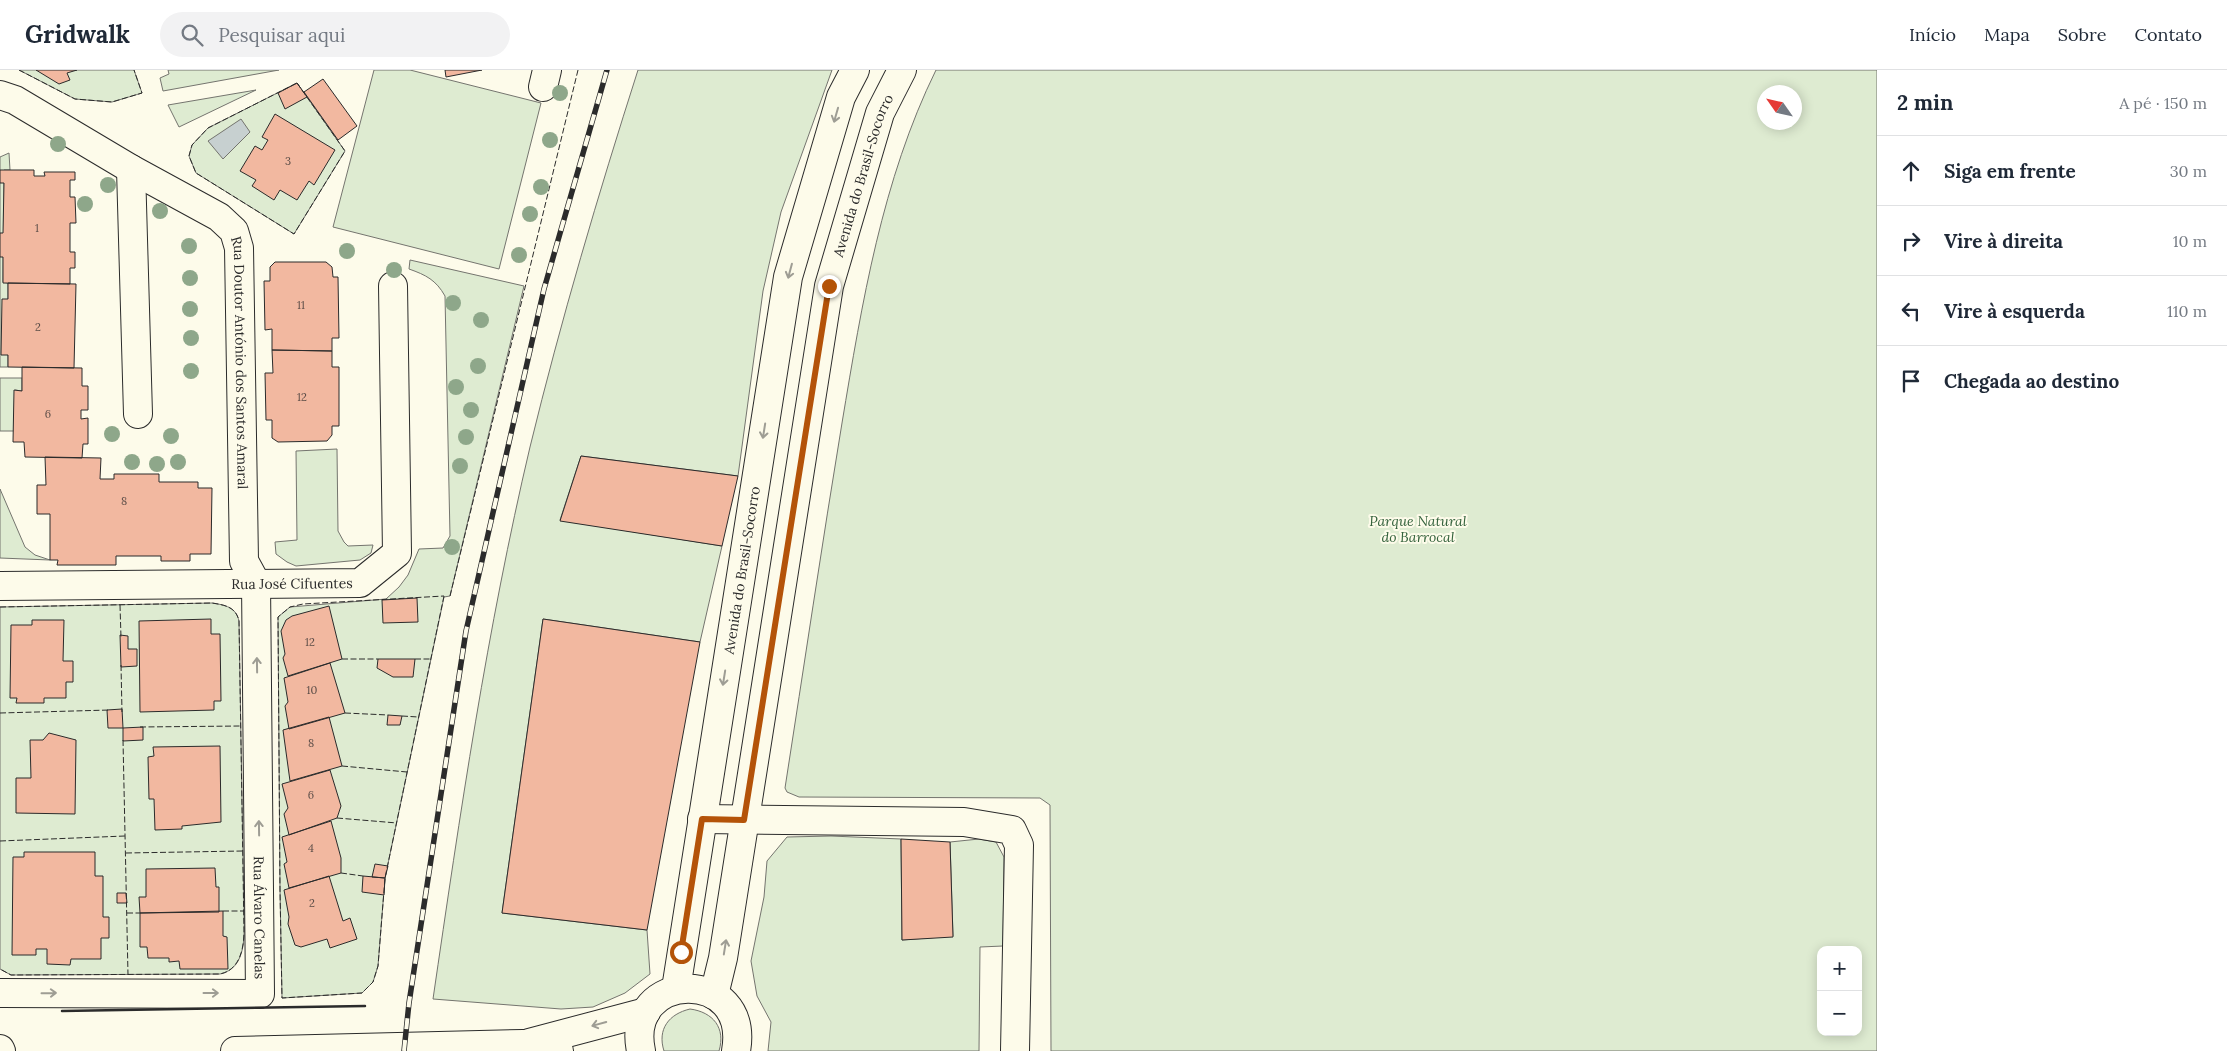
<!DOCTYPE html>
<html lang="pt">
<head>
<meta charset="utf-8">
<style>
	:root { --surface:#fff; --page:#f2f2f3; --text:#1f2937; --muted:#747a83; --line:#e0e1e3 }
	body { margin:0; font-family:Lora,serif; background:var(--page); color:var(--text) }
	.controls { position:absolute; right:15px; bottom:15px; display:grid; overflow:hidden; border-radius:10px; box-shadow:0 2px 12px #0003 }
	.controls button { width:45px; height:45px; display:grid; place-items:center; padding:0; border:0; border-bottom:1px solid var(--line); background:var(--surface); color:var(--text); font:25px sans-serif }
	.compass { position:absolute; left:1757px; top:15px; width:45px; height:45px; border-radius:50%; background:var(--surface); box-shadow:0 2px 12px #0003; rotate:304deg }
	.stop { position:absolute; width:15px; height:15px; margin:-11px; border:4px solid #b45309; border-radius:50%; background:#fff }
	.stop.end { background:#b45309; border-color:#fff; box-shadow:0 1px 5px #0008 }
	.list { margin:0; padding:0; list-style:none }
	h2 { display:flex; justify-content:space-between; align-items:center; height:65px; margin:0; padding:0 20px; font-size:21px }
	h2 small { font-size:16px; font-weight:400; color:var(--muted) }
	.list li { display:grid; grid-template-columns:32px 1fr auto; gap:15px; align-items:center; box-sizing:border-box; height:70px; padding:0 20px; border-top:1px solid var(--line) }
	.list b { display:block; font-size:19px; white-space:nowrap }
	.list em { font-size:16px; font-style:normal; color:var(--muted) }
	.icon { flex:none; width:28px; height:28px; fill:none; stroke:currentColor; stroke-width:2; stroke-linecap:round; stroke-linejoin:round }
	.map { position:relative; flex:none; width:1877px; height:981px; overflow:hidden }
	header { display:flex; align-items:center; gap:30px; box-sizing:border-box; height:70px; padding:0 25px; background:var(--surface); border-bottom:1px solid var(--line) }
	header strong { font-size:24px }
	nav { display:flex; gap:28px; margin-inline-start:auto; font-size:18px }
	.search { width:350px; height:45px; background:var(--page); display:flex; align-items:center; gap:12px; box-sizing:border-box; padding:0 18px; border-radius:28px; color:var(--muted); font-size:19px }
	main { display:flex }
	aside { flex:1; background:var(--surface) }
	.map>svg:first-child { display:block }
	.green { fill:#deebd1; stroke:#74746e; fill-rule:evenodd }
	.water { fill:#c7d0d0; stroke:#74746e }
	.building { fill:#f2b8a0; stroke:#2b2b2b }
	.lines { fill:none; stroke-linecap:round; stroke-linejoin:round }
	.minor-casing { stroke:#2b2b2b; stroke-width:30 }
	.major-casing { stroke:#2b2b2b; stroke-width:30 }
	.minor { stroke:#fdfbea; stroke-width:28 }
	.major { stroke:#fdfbea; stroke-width:28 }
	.rail-casing { stroke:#2b2b2b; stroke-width:5.5 }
	.rail { stroke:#fdfbea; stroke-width:4; stroke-dasharray:11; stroke-linecap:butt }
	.fence { stroke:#2b2b2b; stroke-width:1; stroke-dasharray:6 2.5; stroke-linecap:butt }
	.wall { stroke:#2b2b2b; stroke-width:2.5 }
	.tree { fill:#8ea78a }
	.oneway { stroke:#9e9d94 }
	.route { stroke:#b45309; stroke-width:6 }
	.labels { text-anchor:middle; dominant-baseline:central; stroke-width:4; stroke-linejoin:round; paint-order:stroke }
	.number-label { font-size:11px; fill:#5d4e48 }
	.street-label { font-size:14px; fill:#2b2b2b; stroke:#fdfbea }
	.park-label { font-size:14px; font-style:italic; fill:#34623c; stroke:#fdfbea }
</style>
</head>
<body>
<header>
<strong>Gridwalk</strong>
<div class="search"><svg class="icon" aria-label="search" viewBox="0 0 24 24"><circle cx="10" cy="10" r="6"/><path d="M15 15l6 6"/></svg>Pesquisar aqui</div>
<nav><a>Início</a><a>Mapa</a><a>Sobre</a><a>Contato</a></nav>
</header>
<main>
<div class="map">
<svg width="1877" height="981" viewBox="0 0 1877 981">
	<rect width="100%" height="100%" fill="#fdfbea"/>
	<path class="green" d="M19,0H134L142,23L112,32L75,29Z
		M168,0H279L163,21L160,8L169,4Z
		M374,0H410L541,33L499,199L333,157Z
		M638,0H832L781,142L763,221L738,406L581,386L560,450L722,476L700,572L543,549L502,843L647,860L650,904L625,923L593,937L561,939L433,929C460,744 487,559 530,377C561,250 598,125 638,0Z
		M936,0H1877V981H1051L1050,735L1040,728L799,727L787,722L785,718C804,596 822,474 842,353C862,233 882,110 936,0ZM1764,22H1794V52H1764ZM1821,880H1858V962H1821Z
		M297,13L345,81L294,164L196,103L189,86L192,75L208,58Z
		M256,20L179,57L168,35Z
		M9,83L10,100H4V113L3,212L8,213V297H0V87Z
		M410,190L524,216L450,526L444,527L385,808L378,896L373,912L362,923L282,928L280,820L278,547L290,537L386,529L399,517L408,505L419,479L443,478L450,466L445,226C436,210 426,205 409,199Z
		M0,308H22V321L15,320L14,361H0Z
		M337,379L338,461L344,472L348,476L373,475L371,483L360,490L296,496L287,492L276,484L275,472L297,470L296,381Z
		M0,419L25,477L35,485L50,490L0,488Z
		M212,533C225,535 236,537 239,551L244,841C244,863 248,898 220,904L11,905L0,899V537Z
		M831,766L901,769L902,870L953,866L950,772L979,769L996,772L1004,787L1003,876L980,877L979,981H768L771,952L757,926L751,891L764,827L767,791L787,767Z
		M690,939C713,942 726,958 719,981H664C657,959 669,944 690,939Z"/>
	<path class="water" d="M241,49L250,62L223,89L208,71Z"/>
	<path class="building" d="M36,0H77L67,3L70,10L59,14Z
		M445,0H482L446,7Z
		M323,9L357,56L338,70L304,22Z
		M297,13L307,27L285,39L278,23Z
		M275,44L335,80L314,115L309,111L297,130L280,120L274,130L252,116L256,110L240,101L255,76L262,80L268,70L262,67Z
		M0,100H34V106H45L44,102H75V110H70V127H75L76,153H70V182H75V198H70V214L3,213V187H0V163H3L4,113H0Z
		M275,192H326L332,197L333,207H338L339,268H332V281L272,280V259L265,260L264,211H270V197Z
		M8,213L76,214L74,298L8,297V285H1L2,229H8Z
		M272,280L332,281V297H339V356H332V365L327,371L278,372L272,368V350H266L265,303H273Z
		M22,297L82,298V316H88V340H81V349L88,348V374H83L82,388L25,387L24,372H13L14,320L22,321Z
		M581,386L738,406L722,476L560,451Z
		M45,387L101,388L100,409H114V404H159V412H198V418H212L211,484H190V491H161V486H116V495H57L58,490H50V444H37V415H46Z
		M417,528L418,552L383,553L382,530Z
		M329,536L342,589L288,606L283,588L285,584L281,561L286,550L292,546Z
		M211,549V564H220L221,631H214V640L140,642L139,551Z
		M543,549L700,572L647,860L502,843Z
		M32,550H64L63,591H73V612H66V628H44V633H16L17,628H10L11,555H32Z
		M120,565L128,566V579H137V596L121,597Z
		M378,589H415L413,607H393L377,598Z
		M330,593L345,643L289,659L285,636L288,632L284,608Z
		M122,639L123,658H108L107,640Z
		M388,645L402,646L400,655H387Z
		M329,647L342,696L290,711L283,660Z
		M143,657V670L123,671V658Z
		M49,663L76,670L75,744L16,743V708H31L30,670H43Z
		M220,676L221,752L182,756V759L155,760L154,729H149L148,687L154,686L153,677Z
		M330,700L341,736L337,748L289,765L284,744L288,738L282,714Z
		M331,751L341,788V803L289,818L284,794L287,792L282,767Z
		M901,769L950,772L953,867L902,870Z
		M24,782H95V806H103V847H109V868H101V889H71L70,895L47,894V879H36V885H12L13,787H24Z
		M375,794L388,796L385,808L372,807Z
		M215,798L216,817H219V842L140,843L139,827H146V799Z
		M329,806L343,851L350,848L357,869L330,878L327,869L301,877L295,875L288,854L289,847L284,820Z
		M363,806L385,808L384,825L362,822Z
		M117,823H126L127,833H117Z
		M223,841V866L227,867L228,899H180L179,891L169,892V888H148L147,877H140V843Z"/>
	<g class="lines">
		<g class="minor-casing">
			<g id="minor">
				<path d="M543,17L547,0"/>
				<path id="s1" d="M0,25L15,30L131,99L219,147L234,161L239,178L244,491L256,513L260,924L0,923"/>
				<path d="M131,99L138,344"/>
				<path id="s2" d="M0,516L360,513L397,483L393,216"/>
				<path d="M702,749L964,752L1012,760L1019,775L1015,981"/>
				<path d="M0,979L1,981"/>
			</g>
		</g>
		<g class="major-casing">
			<g id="major">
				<path id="s3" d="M676,919L788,207L841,27L855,0"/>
				<path id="s4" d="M714,925L723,888L829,216L880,43L902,0"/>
				<path d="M529,973L646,942"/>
				<path d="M235,981L523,974L559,981"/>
				<path d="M641,981C624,900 751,896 736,981"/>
			</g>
		</g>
		<use href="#minor" class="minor"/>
		<use href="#major" class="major"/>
		<g class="rail-casing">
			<path id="rail" d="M404,981L409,933L466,561L544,219L607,0"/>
		</g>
		<use href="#rail" class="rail"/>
		<path class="fence" d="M19,0L75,29L112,32L142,23L134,0
			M297,13L345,81L294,164L196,103L189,86L192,75L208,58Z
			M444,526L385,808L378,896L373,912L362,923L282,928L280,820L278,547L290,537L303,534Z
			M450,526L578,0
			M120,535L121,567
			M0,537L212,533C225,535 236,537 239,551L244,861C244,878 240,900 220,904L11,905L0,899
			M342,589H378
			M415,589H431
			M121,595L122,642
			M0,643L110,640
			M345,643L388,645
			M402,646L418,647
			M140,657L241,656
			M123,670L128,905
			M342,696L407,702
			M337,748L397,753
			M0,771L125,766
			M126,783L243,781
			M341,803L363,806
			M223,841H244
			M127,843H140"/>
		<path class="wall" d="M62,941L365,936"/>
	</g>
	<g class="tree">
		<circle cx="560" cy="23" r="8"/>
		<circle cx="550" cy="70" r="8"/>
		<circle cx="58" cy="74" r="8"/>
		<circle cx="108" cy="115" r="8"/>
		<circle cx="541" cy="117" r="8"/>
		<circle cx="85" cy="134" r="8"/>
		<circle cx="160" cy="141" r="8"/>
		<circle cx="530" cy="144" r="8"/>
		<circle cx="189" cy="176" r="8"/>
		<circle cx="347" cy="181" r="8"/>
		<circle cx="519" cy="185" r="8"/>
		<circle cx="394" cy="200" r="8"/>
		<circle cx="190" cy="208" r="8"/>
		<circle cx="453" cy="233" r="8"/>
		<circle cx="190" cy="239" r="8"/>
		<circle cx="481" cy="250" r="8"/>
		<circle cx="191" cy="268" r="8"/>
		<circle cx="478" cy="296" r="8"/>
		<circle cx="191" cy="301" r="8"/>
		<circle cx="456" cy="317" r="8"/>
		<circle cx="471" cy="340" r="8"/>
		<circle cx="112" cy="364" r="8"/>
		<circle cx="171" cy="366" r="8"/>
		<circle cx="466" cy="367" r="8"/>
		<circle cx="132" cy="392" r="8"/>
		<circle cx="178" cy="392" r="8"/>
		<circle cx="157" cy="394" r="8"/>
		<circle cx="460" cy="396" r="8"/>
		<circle cx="452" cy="477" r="8"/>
	</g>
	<defs><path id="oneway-shaft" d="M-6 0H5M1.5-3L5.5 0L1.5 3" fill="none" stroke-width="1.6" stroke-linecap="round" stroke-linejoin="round" transform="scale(1.25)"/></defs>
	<g class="oneway">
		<use href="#oneway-shaft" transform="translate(836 45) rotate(106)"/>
		<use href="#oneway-shaft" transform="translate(790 201) rotate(105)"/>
		<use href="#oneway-shaft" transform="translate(764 361) rotate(99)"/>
		<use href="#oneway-shaft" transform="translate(257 595) rotate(-91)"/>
		<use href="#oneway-shaft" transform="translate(724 608) rotate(99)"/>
		<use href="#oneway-shaft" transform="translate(259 758) rotate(-91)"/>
		<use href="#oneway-shaft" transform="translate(725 877) rotate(-81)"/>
		<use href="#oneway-shaft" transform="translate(49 923) rotate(-1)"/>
		<use href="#oneway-shaft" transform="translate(211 923)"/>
		<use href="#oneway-shaft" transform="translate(599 954) rotate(165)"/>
	</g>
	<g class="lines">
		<path class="route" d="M681,882L702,749L744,750L829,216"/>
	</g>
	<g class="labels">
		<g class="number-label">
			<text x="288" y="91">3</text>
			<text x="37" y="158">1</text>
			<text x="301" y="235">11</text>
			<text x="38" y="257">2</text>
			<text x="302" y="327">12</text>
			<text x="48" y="344">6</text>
			<text x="124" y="431">8</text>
			<text x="310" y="572">12</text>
			<text x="312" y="620">10</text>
			<text x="311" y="673">8</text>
			<text x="311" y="725">6</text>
			<text x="311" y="778">4</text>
			<text x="312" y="833">2</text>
		</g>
		<g class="street-label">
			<text stroke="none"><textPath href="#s4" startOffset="834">Avenida do Brasil-Socorro</textPath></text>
			<text stroke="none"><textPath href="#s1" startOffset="404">Rua Doutor António dos Santos Amaral</textPath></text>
			<text stroke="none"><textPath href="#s3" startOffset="424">Avenida do Brasil-Socorro</textPath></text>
			<text stroke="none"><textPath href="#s2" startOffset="292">Rua José Cifuentes</textPath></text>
			<text stroke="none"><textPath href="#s1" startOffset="962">Rua Álvaro Canelas</textPath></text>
		</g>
		<g class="park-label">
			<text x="1418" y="451">Parque Natural<tspan x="1418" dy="16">do Barrocal</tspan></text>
		</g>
	</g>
</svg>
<div class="controls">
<button>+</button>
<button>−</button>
</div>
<svg class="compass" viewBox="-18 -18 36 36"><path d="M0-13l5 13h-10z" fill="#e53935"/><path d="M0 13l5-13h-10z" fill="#747a83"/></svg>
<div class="stop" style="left:681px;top:882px"></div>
<div class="stop end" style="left:829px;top:216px"></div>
</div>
<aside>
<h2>2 min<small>A pé · 150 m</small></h2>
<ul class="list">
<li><svg class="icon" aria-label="ahead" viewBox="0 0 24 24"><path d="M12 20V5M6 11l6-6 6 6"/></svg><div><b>Siga em frente</b></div><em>30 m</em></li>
<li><svg class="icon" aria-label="right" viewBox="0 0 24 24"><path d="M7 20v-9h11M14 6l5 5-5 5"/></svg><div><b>Vire à direita</b></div><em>10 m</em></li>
<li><svg class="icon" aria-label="left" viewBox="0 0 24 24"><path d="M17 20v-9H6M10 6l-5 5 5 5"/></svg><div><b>Vire à esquerda</b></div><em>110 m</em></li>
<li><svg class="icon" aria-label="arrive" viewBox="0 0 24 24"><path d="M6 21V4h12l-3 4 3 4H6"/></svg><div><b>Chegada ao destino</b></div></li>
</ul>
</aside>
</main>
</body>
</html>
